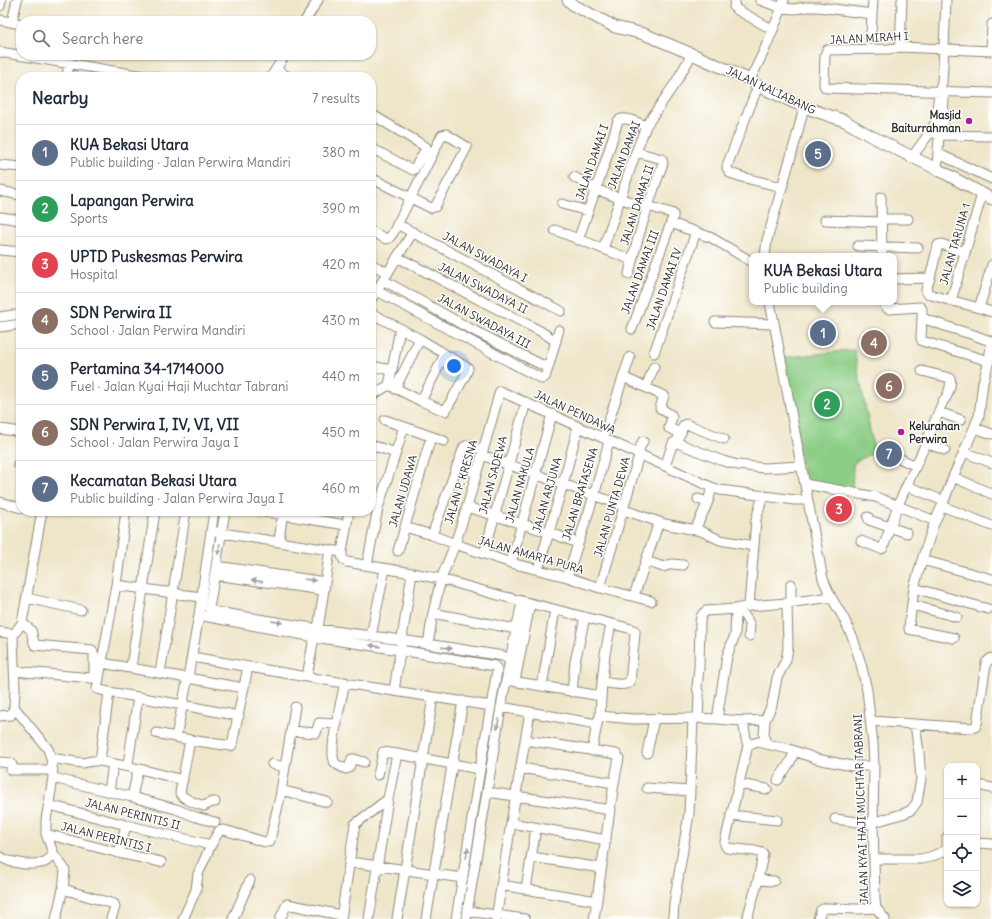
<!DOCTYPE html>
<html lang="en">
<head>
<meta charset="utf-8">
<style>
	:root { --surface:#fff; --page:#f6f6f7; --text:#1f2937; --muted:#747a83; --line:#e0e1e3; --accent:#b5179e }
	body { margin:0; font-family:Delius,sans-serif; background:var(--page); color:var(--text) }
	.controls { position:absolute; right:12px; bottom:12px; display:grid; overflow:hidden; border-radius:8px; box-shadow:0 1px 3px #0004 }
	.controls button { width:36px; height:36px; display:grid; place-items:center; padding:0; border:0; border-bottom:1px solid var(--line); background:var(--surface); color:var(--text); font:20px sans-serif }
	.you { position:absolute; left:454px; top:366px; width:14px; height:14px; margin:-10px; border:3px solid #fff; border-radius:50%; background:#1a73e8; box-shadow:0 0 0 6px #1a73e833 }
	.badge { display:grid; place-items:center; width:26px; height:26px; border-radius:50%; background:var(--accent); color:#fff; font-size:13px; font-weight:700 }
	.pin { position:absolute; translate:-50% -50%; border:2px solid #fff; box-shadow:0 1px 4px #0006 }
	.popup { position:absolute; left:749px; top:253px; width:148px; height:52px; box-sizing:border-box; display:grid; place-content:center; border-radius:8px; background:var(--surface); filter:drop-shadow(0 1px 3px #0005); font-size:13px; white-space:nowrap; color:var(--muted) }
	.popup b { font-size:15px; color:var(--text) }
	.popup::after { content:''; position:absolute; left:50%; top:100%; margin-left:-8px; border:8px solid transparent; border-top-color:var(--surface) }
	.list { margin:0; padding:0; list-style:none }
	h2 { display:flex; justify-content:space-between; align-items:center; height:52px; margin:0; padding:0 16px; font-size:17px }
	h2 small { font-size:13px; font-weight:400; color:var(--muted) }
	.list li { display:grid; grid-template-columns:26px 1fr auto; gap:12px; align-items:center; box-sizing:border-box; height:56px; padding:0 16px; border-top:1px solid var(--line) }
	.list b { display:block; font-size:15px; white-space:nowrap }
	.list p { margin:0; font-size:13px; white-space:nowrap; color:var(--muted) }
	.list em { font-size:13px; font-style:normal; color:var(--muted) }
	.icon { flex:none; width:22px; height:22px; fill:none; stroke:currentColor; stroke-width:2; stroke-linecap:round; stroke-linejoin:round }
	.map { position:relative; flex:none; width:992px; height:919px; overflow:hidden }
	.search { position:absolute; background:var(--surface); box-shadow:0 1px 3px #0004; left:16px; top:16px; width:360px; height:44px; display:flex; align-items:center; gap:10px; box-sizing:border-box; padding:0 14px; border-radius:16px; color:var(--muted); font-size:15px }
	.panel { position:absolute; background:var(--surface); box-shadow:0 1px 3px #0004; left:16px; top:72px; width:360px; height:444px; border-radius:16px }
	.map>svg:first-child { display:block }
	.green { fill:#8bcd85; stroke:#5b7c58 }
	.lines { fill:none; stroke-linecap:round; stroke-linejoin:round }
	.minor-casing { stroke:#8d887a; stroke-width:11 }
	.major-casing { stroke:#8d887a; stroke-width:13 }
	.minor { stroke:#fff; stroke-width:9 }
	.major { stroke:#fff; stroke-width:11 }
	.oneway { fill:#a0a0a0 }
	.poi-dot { fill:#b5179e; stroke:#fff; stroke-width:1.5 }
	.labels { text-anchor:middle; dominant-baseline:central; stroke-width:3; stroke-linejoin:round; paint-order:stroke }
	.street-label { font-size:11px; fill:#2b2b2b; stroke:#fff }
	.poi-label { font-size:11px; font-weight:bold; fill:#2b2b2b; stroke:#fff; text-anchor:end }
</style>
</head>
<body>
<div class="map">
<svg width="992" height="919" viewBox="0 0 992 919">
	<rect width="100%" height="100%" fill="#fff"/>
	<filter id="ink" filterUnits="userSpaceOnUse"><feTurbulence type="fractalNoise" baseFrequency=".025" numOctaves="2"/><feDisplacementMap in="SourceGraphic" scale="8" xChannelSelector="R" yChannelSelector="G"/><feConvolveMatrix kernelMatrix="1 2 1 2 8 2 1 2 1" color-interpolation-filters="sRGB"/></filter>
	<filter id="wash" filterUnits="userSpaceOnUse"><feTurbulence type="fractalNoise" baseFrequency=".012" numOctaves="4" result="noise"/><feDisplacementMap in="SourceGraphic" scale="16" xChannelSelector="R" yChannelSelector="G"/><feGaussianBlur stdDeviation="0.9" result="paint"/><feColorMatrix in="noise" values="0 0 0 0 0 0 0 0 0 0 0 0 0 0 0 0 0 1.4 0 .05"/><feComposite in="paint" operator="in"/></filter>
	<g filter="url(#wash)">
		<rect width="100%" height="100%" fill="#efe6c9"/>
		<path class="green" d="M852,350H854L874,451L872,454L856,461L853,465L852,493L805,484L781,358Z"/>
	</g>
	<g filter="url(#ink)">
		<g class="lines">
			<g class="minor-casing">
				<path id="minor" d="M735,0L734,7L736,9L773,30
					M760,0L782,8L795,9L806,7H818L872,14L873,0
					M0,6L1,0
					M0,20L21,24
					M305,21L318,0
					M12,22L17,0
					M871,34L872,14
					M900,47L902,0
					M991,51L992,24
					M992,51L900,47L889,49L827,50L825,55L824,85L825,87L827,88L992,93
					M0,52L131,74L156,77
					M276,69L288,77
					M67,77L69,63
					M271,77L285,55
					M750,80L764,51L782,8L784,0
					M758,86L728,163L727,168L730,173L745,178L782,187
					M371,114L426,147V149L414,169L413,170L371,148
					M934,133L939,135L992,136
					M939,154L992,179
					M912,157L931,131L936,121L939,91L942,82L944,49L946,0
					M0,165L21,167
					M937,169L939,135L943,123L944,97
					M574,177L595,189L647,208
					M371,178L431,208L435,207L467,147L446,134L442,135L393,233L389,238L386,239L371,231
					M0,191L21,195
					M881,197L882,256
					M562,204L588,211
					M0,217L21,220
					M882,219H908
					M825,220L882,222
					M671,223L712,238L752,262
					M397,224L561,311
					M555,230L632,260
					M578,240L605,163L618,121C625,115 638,123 646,126
					M858,246L918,248
					M603,249L636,152L646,126L676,82L692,54
					M0,250L21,252
					M965,252L941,244L938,245L930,278L926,290V292L929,294C950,301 971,305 992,312
					M765,256L767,240L797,135L804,107
					M397,257L540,331L556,341
					M371,264L388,273
					M629,274C637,236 650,199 663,163L662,159L636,152
					M894,279L930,278
					M383,280L465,326L548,368L559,330
					M377,291L542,379L545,377L548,368
					M372,298L413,232
					M951,301L982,194
					M770,302L823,579L831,597L843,617L853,638L861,664L867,690L873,744L874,766L873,821L875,900L876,908L885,919
					M884,302C885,306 885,308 889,309L920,307L922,309V318L921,338L922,341L989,361L983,382L979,416L964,452L953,477L942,506L935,521L922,560L914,588L909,627V629L954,638
					M979,308L992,265
					M371,313L420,339L468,368V369L465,376L446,410L445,411L421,401L389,385
					M0,317L13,315H21
					M922,318L954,329L971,334L990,341L991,345L989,361
					M715,322L774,324
					M0,327L21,324
					M632,329L673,217V214L671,213L648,206
					M654,353L696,232
					M371,366L392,370
					M623,377L664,396L660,408L671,415L672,417L669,428L681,433
					M646,387L654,367
					M395,389L420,339
					M371,396L389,385L400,329
					M421,401L445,354
					M939,412L961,420
					M385,420L444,441
					M975,428L992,434
					M0,429L21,432
					M603,438L630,357
					M678,438L684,425L686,424L724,439
					M926,443L945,450
					M371,445L396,453
					M964,452L992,463
					M637,454L643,441
					M482,455L624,506
					M901,459L916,466
					M18,464H21
					M457,465L476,473
					M665,466L673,443L675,442L723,461L738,465L764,468L801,466
					M953,477L992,494
					M805,484L876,497L935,521
					M907,486L944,501
					M698,499L707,502
					M0,502L21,508
					M942,506L992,526
					M371,507L378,508L404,427
					M467,507L548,532L578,543
					M624,510L665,524L701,531L720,540L754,546
					M42,511L22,623L14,634L13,638L15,690L14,707L48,749L51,758L53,778L46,820V834L54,855L64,868L65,871L63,889L56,919
					M126,511L116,585L97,689L109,692L183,705L239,716
					M214,511L199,615L314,637L400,650L495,666L497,668V671L480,769L456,919
					M225,511L209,609L211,611L318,629L402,640L503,656L510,660L501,707L466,919
					M260,511L346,525
					M868,517L869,520L907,533
					M405,527L432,535L455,544L511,563L567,577L600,588L651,601
					M695,530C700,517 711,501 711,487
					M216,532L342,552C342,556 342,560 347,562L412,573L441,579L498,595L632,629L635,631V634L630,682C623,687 611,683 602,682
					M432,535L464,447L468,445L483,450
					M279,541L283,511
					M861,541L881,549L883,548L898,505L926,443L943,401C948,397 952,384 950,378L922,371
					M398,551L431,437
					M342,552L349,511
					M484,554L526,402
					M922,560L992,579
					M646,561L663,567L672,564L683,565
					M511,563L552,414
					M367,565L378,508
					M216,566L325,582
					M538,570L563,484L578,427
					M215,575L323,590
					M567,577L594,496L609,441
					M116,585L201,597
					M600,588L639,455
					M914,588L988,609
					M634,596L659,522
					M27,598L81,610
					M791,602V584
					M912,605L957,617
					M749,606L756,520L763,495
					M740,608L750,625L749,636
					M433,613L516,629
					M318,629L330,550
					M0,632L14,634
					M371,636L385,569
					M428,644L433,613L441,579L455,544L467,507L500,391L711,487L720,490L795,500H808
					M192,657L307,677L394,691L412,573
					M510,660L522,602
					M102,663L244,688
					M131,667L155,511
					M15,671L91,678H92L94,675V654L92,650L35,645L34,643L31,630L22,623
					M160,673L186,511
					M307,677L314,637
					M506,680L601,696
					M515,681L530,604
					M345,682C342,698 329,747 334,761C335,765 342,767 346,769L349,768L352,759H354L364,762
					M542,686L555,610
					M394,691L491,706
					M572,692L575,662L585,617
					M501,707L597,724
					M0,716L11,715L14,707
					M600,716L633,719L693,718L717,719L743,721L765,720L772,705L777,678L786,660L788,648L787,603
					M698,718L699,695L697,687L699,668L700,622C701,617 701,614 706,611L736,609L749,606L787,603L831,597
					M717,719L727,656L735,635L736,609
					M765,720L764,736L766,743
					M743,721L746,739L748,745
					M871,721L971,728L975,727L977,724L986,663L990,659L992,658
					M291,731L316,733L319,723L337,724
					M156,733L190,740L231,746L232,745L248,667
					M176,737L188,677L199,615
					M190,740L180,793C184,800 196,803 204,806L212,802H215
					M525,740L616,754L619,758L614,783L594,919
					M592,751L597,724L600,716L602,682L605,654L611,624
					M647,753L654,719
					M51,758L82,763L93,761H100L139,769
					M100,761L109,692
					M0,762L11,763L12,765L11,770H53
					M272,764L285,767
					M125,766L128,764L138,697
					M521,768L614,783
					M378,775L383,752L397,754
					M53,778L132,797L176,809L196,817L215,822
					M778,780L790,762L795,751
					M739,784L767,789
					M982,786L992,788
					M647,788L690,791
					M281,790L327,802
					M109,792L113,764
					M487,792L515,796L611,810
					M132,797L138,769H140L183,780
					M49,805L126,825L211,845
					M731,815L777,820
					M835,819L873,824
					M873,821H878L905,813L911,810L917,802L921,779L919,753L915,724
					M511,823L606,840
					M46,834L119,853L161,862
					M947,837V851
					M977,843L992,844
					M119,853L126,825
					M0,857L9,861L24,864H35L45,862L54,855
					M532,857L601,868
					M874,859H921L930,857L947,850
					M350,862L463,878
					M758,880L774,881
					M501,885L597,901
					M63,889L114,904L115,907L111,919
					M526,889L536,828
					M467,911L525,919
					M183,919L196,890L198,874L211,845L219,831L224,830L265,842H269L270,840L280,797L295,707
					M233,919L250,880
					M280,919L287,904L341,915
					M341,919L355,824L388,799
					M369,919L388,799L397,754L480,769
					M397,919L433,697
					M426,919L463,701
					M496,919L511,823L530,712
					M673,919L674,903L689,814L693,718
					M747,919L758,880L763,854L762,853L755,851L727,848L725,845V842L748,745L758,742L789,749L817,759L852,766H874
					M818,919L821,910L826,908L858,909L876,908"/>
			</g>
			<g class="major-casing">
				<path id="major" d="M568,0L575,6L615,27L644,34L692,54L750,80L758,86L804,107L845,121L867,134L912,157L937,169L992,199"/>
			</g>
			<use href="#minor" class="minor"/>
			<use href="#major" class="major"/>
		</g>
		<defs><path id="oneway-solid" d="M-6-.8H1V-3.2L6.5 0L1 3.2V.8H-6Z"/></defs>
		<g class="oneway">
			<use href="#oneway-solid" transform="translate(219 549) rotate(98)"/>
			<use href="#oneway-solid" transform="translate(310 580) rotate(9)"/>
			<use href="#oneway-solid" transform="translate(257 581) rotate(-172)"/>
			<use href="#oneway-solid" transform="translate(277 622) rotate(9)"/>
			<use href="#oneway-solid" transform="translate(375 646) rotate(-172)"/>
			<use href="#oneway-solid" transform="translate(447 648) rotate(9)"/>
			<use href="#oneway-solid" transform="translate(498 724) rotate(99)"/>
			<use href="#oneway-solid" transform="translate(467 853) rotate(-81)"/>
		</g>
	</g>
	<g class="poi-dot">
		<circle cx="969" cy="121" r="4"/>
		<circle cx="901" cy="432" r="4"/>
	</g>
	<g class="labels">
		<g class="street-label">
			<text transform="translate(869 38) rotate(-3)">JALAN MIRAH I</text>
			<text transform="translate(771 90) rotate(25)">JALAN KALIABANG</text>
			<text transform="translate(624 155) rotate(-69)">JALAN DAMAI</text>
			<text transform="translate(592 162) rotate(-71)">JALAN DAMAI I</text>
			<text transform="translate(637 205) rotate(-72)">JALAN DAMAI II</text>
			<text transform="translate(955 244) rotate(-74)">JALAN TARUNA 1</text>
			<text transform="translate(485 257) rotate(28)">JALAN SWADAYA I</text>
			<text transform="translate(640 272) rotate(-70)">JALAN DAMAI III</text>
			<text transform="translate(483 288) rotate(27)">JALAN SWADAYA II</text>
			<text transform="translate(664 289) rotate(-71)">JALAN DAMAI IV</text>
			<text transform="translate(484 321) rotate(28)">JALAN SWADAYA III</text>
			<text transform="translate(575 412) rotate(25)">JALAN PENDAWA</text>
			<text transform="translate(493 475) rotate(-75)">JALAN SADEWA</text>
			<text transform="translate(461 482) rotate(-73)">JALAN P. KRESNA</text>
			<text transform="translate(520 485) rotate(-74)">JALAN NAKULA</text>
			<text transform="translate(403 491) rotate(-74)">JALAN UDAWA</text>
			<text transform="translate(580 494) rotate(-73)">JALAN BRATASENA</text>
			<text transform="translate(547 495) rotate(-74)">JALAN ARJUNA</text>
			<text transform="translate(612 507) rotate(-74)">JALAN PUNTA DEWA</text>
			<text transform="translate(531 555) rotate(16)">JALAN AMARTA PURA</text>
			<text transform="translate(861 809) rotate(-92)">JALAN KYAI HAJI MUCHTAR TABRANI</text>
			<text transform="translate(133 814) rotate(14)">JALAN PERINTIS II</text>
			<text transform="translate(106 837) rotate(14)">JALAN PERINTIS I</text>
		</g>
		<g class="poi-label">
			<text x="961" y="115">Masjid<tspan x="961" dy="13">Baiturrahman</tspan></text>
			<text x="909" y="426" text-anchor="start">Kelurahan<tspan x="909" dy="13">Perwira</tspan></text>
		</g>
	</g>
</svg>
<div class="controls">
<button>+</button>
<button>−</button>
<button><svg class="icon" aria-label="locate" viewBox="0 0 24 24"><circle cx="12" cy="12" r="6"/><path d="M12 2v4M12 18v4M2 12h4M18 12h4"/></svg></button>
<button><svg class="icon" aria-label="layers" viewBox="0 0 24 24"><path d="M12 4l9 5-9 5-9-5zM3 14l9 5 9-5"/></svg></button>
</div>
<div class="you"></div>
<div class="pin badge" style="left:823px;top:333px;background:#5c6f8a">1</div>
<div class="popup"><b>KUA Bekasi Utara</b>Public building</div>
<div class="pin badge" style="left:827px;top:404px;background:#2e9e5b">2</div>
<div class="pin badge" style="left:839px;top:509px;background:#e0444e">3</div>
<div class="pin badge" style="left:874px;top:343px;background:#8d6e63">4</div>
<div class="pin badge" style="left:818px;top:154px;background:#5c6f8a">5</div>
<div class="pin badge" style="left:889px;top:386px;background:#8d6e63">6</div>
<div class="pin badge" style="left:889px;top:454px;background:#5c6f8a">7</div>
<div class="search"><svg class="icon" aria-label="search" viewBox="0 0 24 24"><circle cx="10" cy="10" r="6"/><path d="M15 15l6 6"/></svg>Search here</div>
<section class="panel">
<h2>Nearby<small>7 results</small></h2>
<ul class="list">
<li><span class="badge" style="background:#5c6f8a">1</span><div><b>KUA Bekasi Utara</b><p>Public building · Jalan Perwira Mandiri</p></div><em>380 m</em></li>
<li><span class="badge" style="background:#2e9e5b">2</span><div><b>Lapangan Perwira</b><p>Sports</p></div><em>390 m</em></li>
<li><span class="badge" style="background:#e0444e">3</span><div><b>UPTD Puskesmas Perwira</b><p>Hospital</p></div><em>420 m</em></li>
<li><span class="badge" style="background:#8d6e63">4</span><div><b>SDN Perwira II</b><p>School · Jalan Perwira Mandiri</p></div><em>430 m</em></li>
<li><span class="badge" style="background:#5c6f8a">5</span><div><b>Pertamina 34-1714000</b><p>Fuel · Jalan Kyai Haji Muchtar Tabrani</p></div><em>440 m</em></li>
<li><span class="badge" style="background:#8d6e63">6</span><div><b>SDN Perwira I, IV, VI, VII</b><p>School · Jalan Perwira Jaya I</p></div><em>450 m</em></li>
<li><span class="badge" style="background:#5c6f8a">7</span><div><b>Kecamatan Bekasi Utara</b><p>Public building · Jalan Perwira Jaya I</p></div><em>460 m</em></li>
</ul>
</section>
</div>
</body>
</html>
